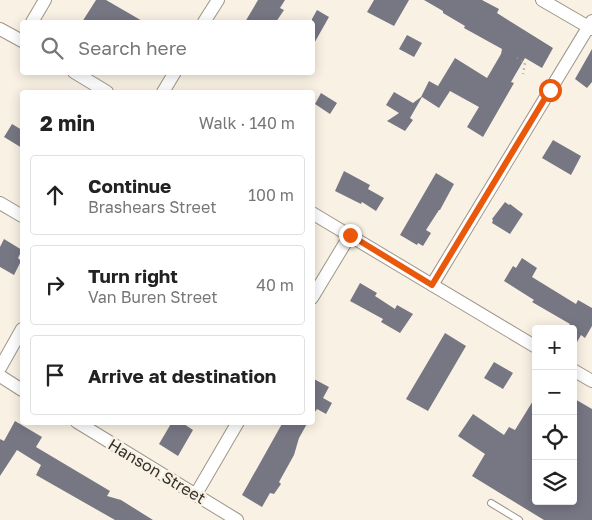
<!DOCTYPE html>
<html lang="en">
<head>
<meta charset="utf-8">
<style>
	:root { --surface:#fff; --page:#f6f6f6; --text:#222; --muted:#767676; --line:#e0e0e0 }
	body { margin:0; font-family:"Golos Text",sans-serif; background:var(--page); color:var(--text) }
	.controls { position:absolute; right:15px; bottom:15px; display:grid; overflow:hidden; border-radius:5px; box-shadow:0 2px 12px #0003 }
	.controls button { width:45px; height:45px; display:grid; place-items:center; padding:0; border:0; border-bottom:1px solid var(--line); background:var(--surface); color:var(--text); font:25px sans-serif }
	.stop { position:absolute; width:15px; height:15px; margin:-11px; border:4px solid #ea580c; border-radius:50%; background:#fff }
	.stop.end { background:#ea580c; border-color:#fff; box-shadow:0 1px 5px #0008 }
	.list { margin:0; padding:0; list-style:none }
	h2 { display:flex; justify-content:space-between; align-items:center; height:65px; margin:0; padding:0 20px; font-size:21px }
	h2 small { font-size:16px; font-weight:400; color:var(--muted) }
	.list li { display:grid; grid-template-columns:32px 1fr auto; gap:15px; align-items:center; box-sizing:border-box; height:80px; margin:0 10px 10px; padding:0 10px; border:1px solid var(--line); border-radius:5px }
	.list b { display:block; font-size:19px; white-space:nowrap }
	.list p { margin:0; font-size:16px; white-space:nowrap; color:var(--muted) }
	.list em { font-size:16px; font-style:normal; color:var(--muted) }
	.icon { flex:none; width:28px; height:28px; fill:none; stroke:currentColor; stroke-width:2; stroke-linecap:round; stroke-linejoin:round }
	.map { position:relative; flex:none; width:592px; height:520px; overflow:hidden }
	.search { position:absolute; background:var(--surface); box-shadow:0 2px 12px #0003; left:20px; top:20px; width:295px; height:55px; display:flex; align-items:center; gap:12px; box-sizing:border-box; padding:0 18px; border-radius:5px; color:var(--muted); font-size:19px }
	.panel { position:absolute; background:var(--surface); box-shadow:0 2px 12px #0003; left:20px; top:90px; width:295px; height:335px; border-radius:5px }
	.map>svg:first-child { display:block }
	.building { fill:#777784 }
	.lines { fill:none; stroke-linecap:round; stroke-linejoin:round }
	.service-casing { stroke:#9d9689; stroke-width:8 }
	.minor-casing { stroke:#9d9689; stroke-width:14 }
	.path { stroke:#99948a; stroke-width:2.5; stroke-dasharray:1 4; stroke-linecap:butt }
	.service { stroke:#fff; stroke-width:6 }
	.minor { stroke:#fff; stroke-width:12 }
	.route { stroke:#ea580c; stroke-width:6 }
	.labels { text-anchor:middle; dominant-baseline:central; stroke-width:5; stroke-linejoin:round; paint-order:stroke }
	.street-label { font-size:16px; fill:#33312b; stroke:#f9f2e4 }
</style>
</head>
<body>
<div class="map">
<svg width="592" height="520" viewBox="0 0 592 520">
	<rect width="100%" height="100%" fill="#f9f2e4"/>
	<path class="building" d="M96,0H106L144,22H82Z
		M258,0H285L280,8L284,10L276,22H245Z
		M374,0H409L394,26L367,12Z
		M424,0H482L499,9L497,13L553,48L542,68L525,58L511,82L514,83L483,137L467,127L479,107L450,91L439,108L422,97L410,118L413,120L405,131L387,121L399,113L386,105L394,92L413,103L421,97L429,81L438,86L455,58L487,78L501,54L502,49L464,28L465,26L443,13V11Z
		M317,10L329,17L312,47V19Z
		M407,35L422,43L414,57L399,49Z
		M592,49V82L587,88L575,79Z
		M321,93L337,103L330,114L315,104Z
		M12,124L22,130V148L4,137Z
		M553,140L581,156L571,175L542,158Z
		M344,171L370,185L368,189L384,198L376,211L362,202L361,204L335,191Z
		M436,173L454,184L440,210H439L426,230L431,233L423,246L418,243L417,245L400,235Z
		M505,202L509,205L510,204L523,214L510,234L492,223L493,220L492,219Z
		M4,239L22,250L18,258L21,261L14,275L0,267V247Z
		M522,258L537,268L532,277L576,304L578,300L592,308V326L585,338L581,335L573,349V329L568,327L570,324L532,302L534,300L504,281L513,266L516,268Z
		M360,283L377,293L375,296L395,309L397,305L413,314L400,333L381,322L383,319L350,301Z
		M445,333L466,346L428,411L406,399Z
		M494,362L513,373L503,389L484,378Z
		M312,378L329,387L323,398L332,403L326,414L317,409L312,416Z
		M536,396V501H573V398L592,409V520H544L472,476L485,454L458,436L473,414L504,435L509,427L515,430Z
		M15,421L42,437L36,447L110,491L107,496L121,500L153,520H115L36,475L41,465L17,450L0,476V439L4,441Z
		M172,422H181L193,430L178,456L159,444Z
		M283,422H308L299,438L294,455L279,482L281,484L274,494L270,493L262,507L242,495Z"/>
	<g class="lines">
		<g class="service-casing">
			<path id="service" d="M491,503L519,520"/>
		</g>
		<g class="minor-casing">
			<path id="minor" d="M542,0L592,29
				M32,22L45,0
				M204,22L218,0
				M0,29L22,41
				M74,72L107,92
				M163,92L175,72
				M0,203L22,216
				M312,213L536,347
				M432,285L592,21
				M312,298L350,235
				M0,368L22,329
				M573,370L592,381
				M0,376L22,390
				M77,422L237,520
				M196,494L238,422"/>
		</g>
		<path class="path" d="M517,58L525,63L523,74"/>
		<use href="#service" class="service"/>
		<use href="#minor" class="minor"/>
	</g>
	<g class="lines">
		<path class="route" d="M350,235L432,285L550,90"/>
	</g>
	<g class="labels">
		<g class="street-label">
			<text transform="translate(157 471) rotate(31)">Hanson Street</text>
		</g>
	</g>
</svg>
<div class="controls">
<button>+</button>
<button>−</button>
<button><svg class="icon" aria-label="locate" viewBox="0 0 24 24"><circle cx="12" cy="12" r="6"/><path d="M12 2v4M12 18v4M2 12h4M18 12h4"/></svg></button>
<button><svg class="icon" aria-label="layers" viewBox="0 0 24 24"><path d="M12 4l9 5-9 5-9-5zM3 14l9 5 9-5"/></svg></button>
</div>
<div class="stop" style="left:550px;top:90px"></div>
<div class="stop end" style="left:350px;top:235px"></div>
<div class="search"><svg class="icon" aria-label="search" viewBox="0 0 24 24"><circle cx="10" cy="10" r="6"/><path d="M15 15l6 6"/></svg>Search here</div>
<section class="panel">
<h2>2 min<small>Walk · 140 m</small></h2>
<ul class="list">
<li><svg class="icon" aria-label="ahead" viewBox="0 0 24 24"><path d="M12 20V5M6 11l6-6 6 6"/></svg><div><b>Continue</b><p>Brashears Street</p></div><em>100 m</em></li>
<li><svg class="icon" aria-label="right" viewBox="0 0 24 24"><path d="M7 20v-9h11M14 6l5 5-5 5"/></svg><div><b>Turn right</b><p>Van Buren Street</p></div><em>40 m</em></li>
<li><svg class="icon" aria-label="arrive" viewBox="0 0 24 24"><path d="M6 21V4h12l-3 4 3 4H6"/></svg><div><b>Arrive at destination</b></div></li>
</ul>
</section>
</div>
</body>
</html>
